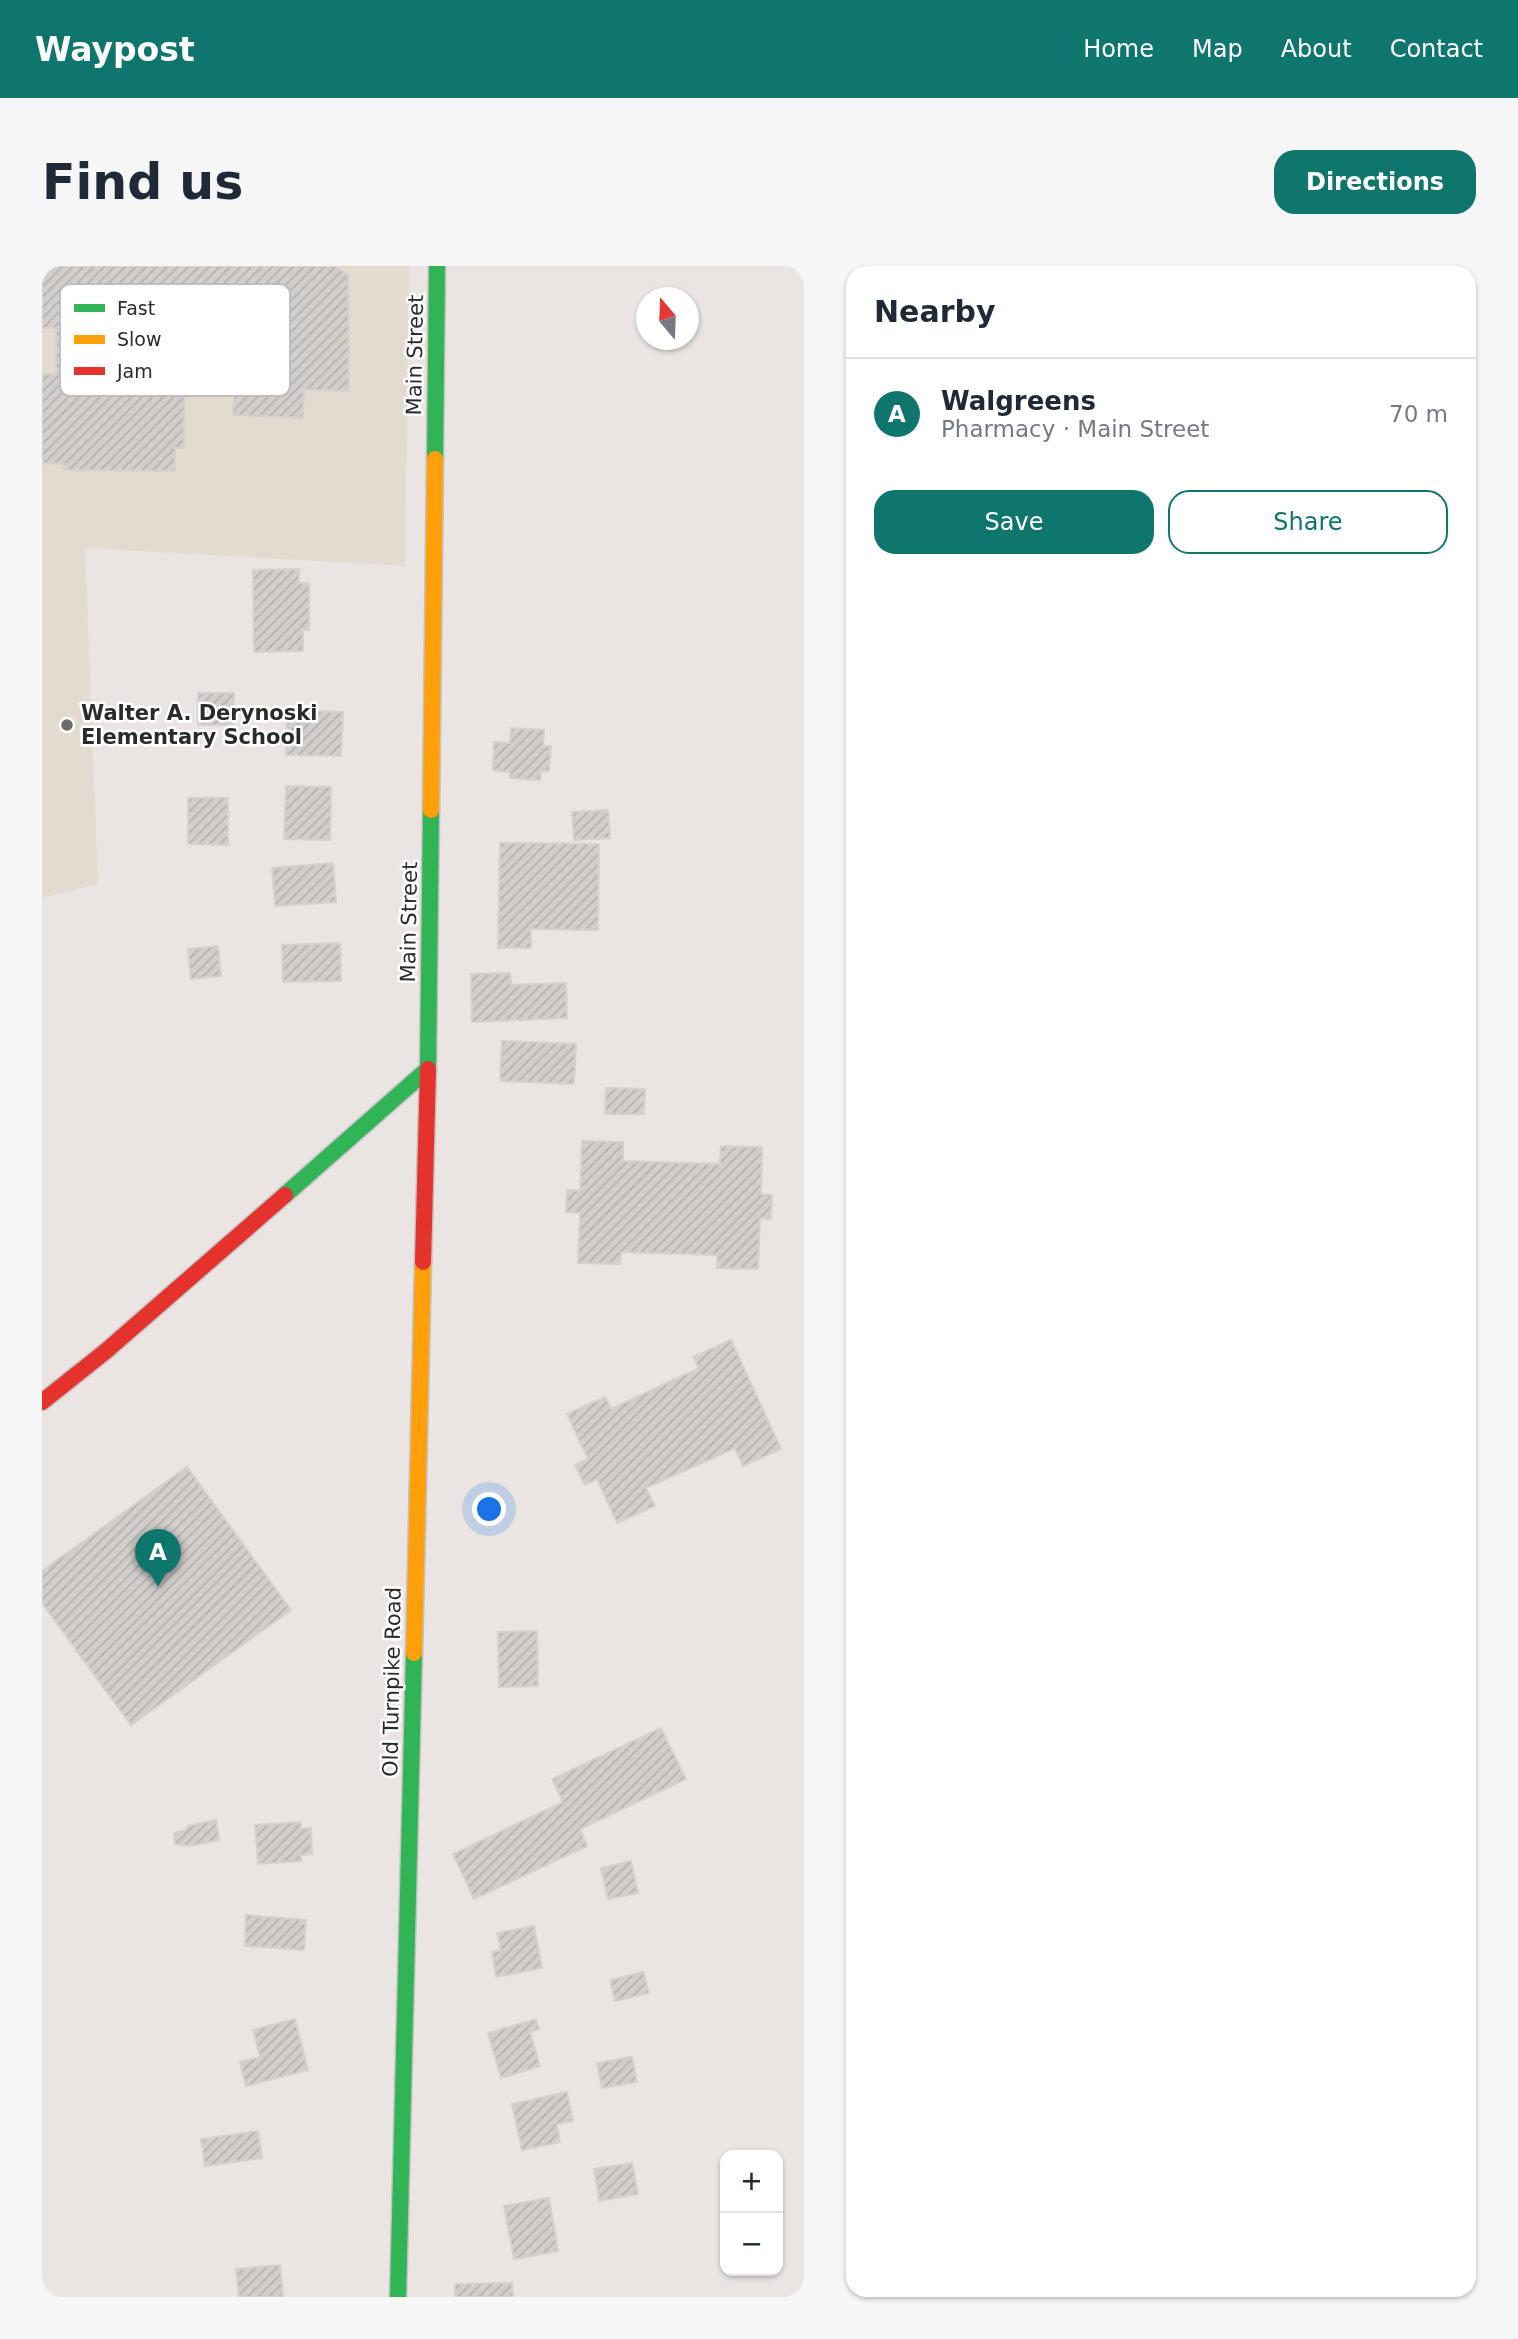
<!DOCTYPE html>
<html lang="en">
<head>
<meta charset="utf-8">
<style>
	:root { --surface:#fff; --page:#f6f6f7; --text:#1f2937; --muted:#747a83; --line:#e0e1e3; --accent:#0f766e }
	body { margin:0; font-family:"DejaVu Sans",sans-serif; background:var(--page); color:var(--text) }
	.controls { position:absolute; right:21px; bottom:21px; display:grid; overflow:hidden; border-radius:14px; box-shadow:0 2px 5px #0004 }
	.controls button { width:63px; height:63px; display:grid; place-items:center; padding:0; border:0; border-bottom:2px solid var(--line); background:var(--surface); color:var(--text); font:35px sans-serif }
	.compass { position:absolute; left:594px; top:21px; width:63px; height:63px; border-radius:50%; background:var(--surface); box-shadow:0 2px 5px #0004; rotate:341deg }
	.you { position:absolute; left:448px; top:1244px; width:24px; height:24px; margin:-18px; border:5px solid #fff; border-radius:50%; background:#1a73e8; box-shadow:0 0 0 10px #1a73e833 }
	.badge { display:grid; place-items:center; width:46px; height:46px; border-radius:50%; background:var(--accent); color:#fff; font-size:23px; font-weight:700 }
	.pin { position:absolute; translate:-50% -58px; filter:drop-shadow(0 2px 4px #0008) }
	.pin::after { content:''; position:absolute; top:37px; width:24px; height:21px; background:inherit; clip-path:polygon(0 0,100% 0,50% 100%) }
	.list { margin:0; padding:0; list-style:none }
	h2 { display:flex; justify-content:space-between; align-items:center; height:91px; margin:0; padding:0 28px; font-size:30px }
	h2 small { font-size:23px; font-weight:400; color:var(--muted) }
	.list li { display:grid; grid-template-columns:46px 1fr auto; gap:21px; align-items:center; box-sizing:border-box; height:112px; padding:0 28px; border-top:2px solid var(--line) }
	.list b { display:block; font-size:26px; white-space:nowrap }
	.list p { margin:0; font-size:23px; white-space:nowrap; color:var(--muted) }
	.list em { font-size:23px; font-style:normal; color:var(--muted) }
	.actions { display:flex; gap:14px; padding:21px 28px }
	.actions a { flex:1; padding:16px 0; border:2px solid var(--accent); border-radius:21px; text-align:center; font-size:24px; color:var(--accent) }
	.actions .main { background:var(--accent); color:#fff }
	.map { position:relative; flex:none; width:762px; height:2031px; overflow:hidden; border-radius:21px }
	header { display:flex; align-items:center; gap:42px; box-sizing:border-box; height:98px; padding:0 35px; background:var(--accent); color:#fff }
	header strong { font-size:33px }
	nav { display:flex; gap:38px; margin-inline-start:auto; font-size:24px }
	.intro { display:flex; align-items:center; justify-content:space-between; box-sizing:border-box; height:168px; padding:0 42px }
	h1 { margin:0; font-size:49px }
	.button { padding:18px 32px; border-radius:21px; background:var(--accent); color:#fff; font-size:24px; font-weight:700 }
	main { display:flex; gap:42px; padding:0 42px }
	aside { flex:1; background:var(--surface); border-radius:21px; box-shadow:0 2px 5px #0004 }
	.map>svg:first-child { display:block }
	.education { fill:#e4dbd0 }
	.building { fill:url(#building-hatch); stroke:#d5d1ce; stroke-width:2 }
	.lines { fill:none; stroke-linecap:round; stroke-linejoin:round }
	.fast-casing { stroke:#c3c2c2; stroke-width:19 }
	.slow-casing { stroke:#c3c2c2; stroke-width:19 }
	.jam-casing { stroke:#c3c2c2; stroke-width:19 }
	.fast { stroke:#30b455; stroke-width:16 }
	.slow { stroke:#ff9f0a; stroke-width:16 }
	.jam { stroke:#e5322d; stroke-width:16 }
	.poi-dot { fill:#6e6c6b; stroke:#fff; stroke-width:2.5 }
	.labels { text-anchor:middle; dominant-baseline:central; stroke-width:5; stroke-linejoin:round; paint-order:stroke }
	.street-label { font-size:21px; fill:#2b2b2b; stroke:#fff }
	.poi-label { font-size:21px; font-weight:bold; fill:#2b2b2b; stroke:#fff; text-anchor:start }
	.key { fill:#fff; stroke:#bfbfbf; stroke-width:2 }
	.key-label { font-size:19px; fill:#2b2b2b }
</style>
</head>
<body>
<header>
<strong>Waypost</strong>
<nav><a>Home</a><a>Map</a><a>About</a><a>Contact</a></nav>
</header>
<div class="intro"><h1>Find us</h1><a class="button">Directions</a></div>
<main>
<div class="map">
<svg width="762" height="2031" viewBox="0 0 762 2031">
	<defs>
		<pattern id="building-hatch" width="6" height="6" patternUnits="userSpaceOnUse" patternTransform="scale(1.75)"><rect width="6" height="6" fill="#d1cecb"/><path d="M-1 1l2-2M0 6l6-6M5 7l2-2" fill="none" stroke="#b4b1ae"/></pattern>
	</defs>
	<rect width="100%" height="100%" fill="#eae5e2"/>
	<path class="education" d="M0,0H367L363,300L43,282L56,618L0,632Z"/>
	<path class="building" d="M0,0H293L306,9L307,125L262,124L261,152L191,149L194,86L143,85L142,182H133V205L22,204V198L0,197V108H14V62H0Z
		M257,303V317H267V364H261V385L212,386L211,304Z
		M156,427H192L191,459H156Z
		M245,444L301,446L299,490L244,489Z
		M469,462L502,464L501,480H509L507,505H499L498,514L468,512V506L451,504L452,476L468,477Z
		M244,520L289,521L288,574L242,573Z
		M146,532H186V579L146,578Z
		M566,544L568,572L532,574L530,546Z
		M458,577L557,578L556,664L489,663V682H456Z
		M291,597L294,636L233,640L230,602Z
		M298,677L299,715L241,716L240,679Z
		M176,680L179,710L149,713L146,683Z
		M468,707L469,719L524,717L525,752L430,756L429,708Z
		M460,775L534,778L532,818L458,815Z
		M564,822L603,823L602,848H563Z
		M540,875L581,876V895L678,898L679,880L720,881L719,928L730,929L729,953L718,952L716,1003L675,1002V989L579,986L578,998L536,997L538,947L524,946L525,924L538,925Z
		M689,1074L739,1183L701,1200L693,1182L604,1222L613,1240L575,1257L555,1213L543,1219L533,1199L546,1193L525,1148L563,1131L569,1143L657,1102L651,1091Z
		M145,1201L249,1344L89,1459L0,1337V1305Z
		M495,1365L496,1420L457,1421L456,1366Z
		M619,1462L644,1513L538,1563L545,1580L432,1633L411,1588L521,1536L510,1513Z
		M174,1554L177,1574L148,1580L133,1578L132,1567L143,1564L146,1560Z
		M259,1556V1563L269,1562L270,1588L259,1589V1595L216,1598L213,1559Z
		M589,1595L596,1627L566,1633L559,1602Z
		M204,1649L264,1654L262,1684L203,1680Z
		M492,1660L500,1702L454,1711L450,1686L459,1684L455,1667Z
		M601,1706L607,1727L573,1735L568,1714Z
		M253,1753L266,1804L204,1820L198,1796L218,1791L211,1764Z
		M494,1753L497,1763L488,1766L498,1800L459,1812L446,1767Z
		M590,1791L595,1816L560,1822L555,1797Z
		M525,1826L531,1855L515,1858L518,1876L480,1884L470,1838Z
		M216,1865L220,1892L163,1900L159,1873Z
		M590,1897L596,1928L557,1935L552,1903Z
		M507,1932L516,1985L472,1993L462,1940Z
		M238,1999L241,2031H197L194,2003Z
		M470,2017L471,2031H413V2018Z"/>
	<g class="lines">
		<g class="fast-casing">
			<path id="fast" d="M393,193L395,0
				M243,929L386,803L389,544
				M356,2031L372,1387"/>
		</g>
		<g class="slow-casing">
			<path id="slow" d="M389,544L393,193
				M372,1387L381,996"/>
		</g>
		<g class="jam-casing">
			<path id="jam" d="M381,996L386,803
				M0,1136L64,1085L243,929"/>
		</g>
		<use href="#fast" class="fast"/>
		<use href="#slow" class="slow"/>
		<use href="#jam" class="jam"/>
	</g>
	<circle class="poi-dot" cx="25" cy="459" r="7"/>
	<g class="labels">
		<g class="street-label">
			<text transform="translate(373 89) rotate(-89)">Main Street</text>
			<text transform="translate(367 656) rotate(-89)">Main Street</text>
			<text transform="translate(350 1416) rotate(-89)">Old Turnpike Road</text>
		</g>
		<g class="poi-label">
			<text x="39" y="447">Walter A. Derynoski<tspan x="39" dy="24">Elementary School</tspan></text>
		</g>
	</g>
	<rect x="18" y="18" width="230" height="112" rx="10" class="key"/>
	<rect x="32" y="38" width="31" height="8" fill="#30b455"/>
	<rect x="32" y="69" width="31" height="9" fill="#ff9f0a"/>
	<rect x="32" y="101" width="31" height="8" fill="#e5322d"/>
	<g class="key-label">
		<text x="75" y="49">Fast</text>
		<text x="75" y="80">Slow</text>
		<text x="75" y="112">Jam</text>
	</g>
</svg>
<div class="controls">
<button>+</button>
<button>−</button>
</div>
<svg class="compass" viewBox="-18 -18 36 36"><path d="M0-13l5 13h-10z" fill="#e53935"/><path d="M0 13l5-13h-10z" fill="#747a83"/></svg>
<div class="you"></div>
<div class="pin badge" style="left:116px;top:1321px">A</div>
</div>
<aside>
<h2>Nearby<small></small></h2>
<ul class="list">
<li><span class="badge">A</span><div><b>Walgreens</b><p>Pharmacy · Main Street</p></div><em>70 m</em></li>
</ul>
<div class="actions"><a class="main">Save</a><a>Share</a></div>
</aside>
</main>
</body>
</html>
